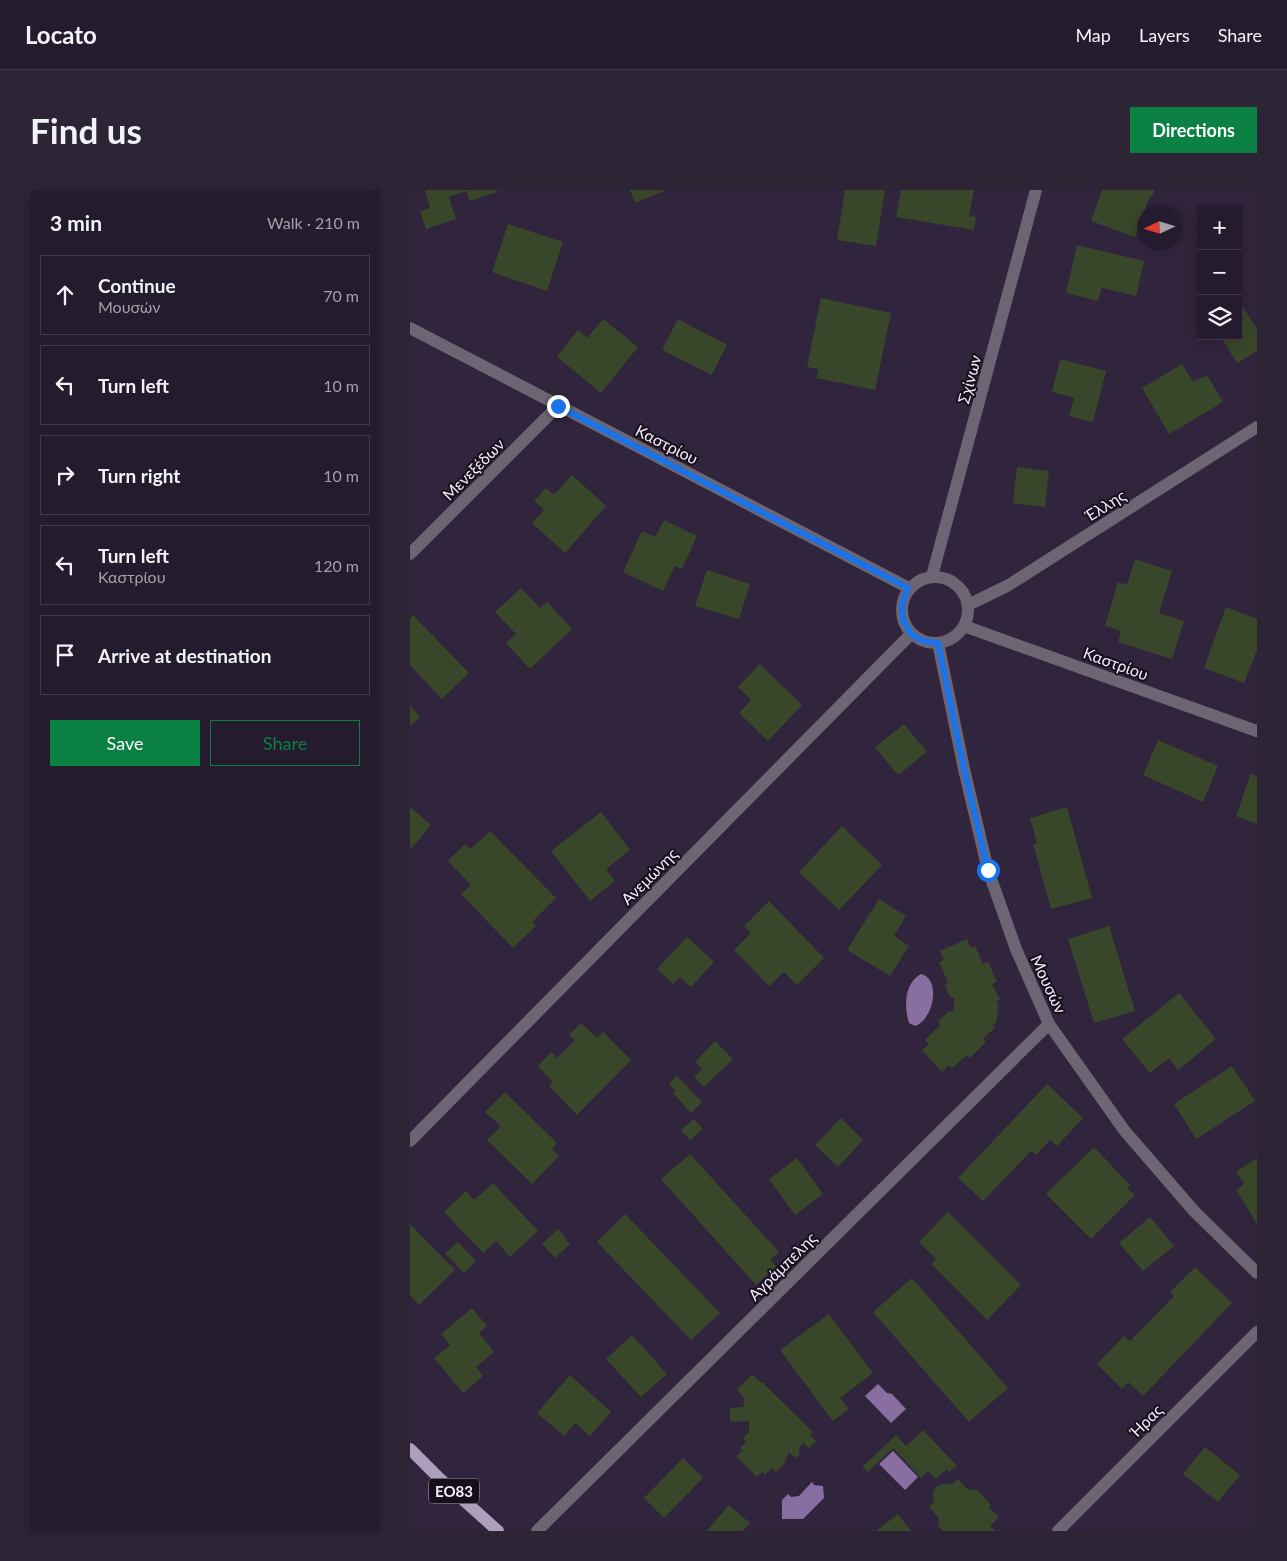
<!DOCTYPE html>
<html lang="en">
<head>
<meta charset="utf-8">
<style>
	:root { --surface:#251b2e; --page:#2d2436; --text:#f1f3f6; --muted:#a3a1aa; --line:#42394a; --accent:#0b8043 }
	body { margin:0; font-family:Lato,sans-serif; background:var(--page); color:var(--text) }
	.controls { position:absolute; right:15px; top:15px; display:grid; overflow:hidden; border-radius:0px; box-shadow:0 2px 12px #0003 }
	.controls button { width:45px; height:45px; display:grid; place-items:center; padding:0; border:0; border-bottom:1px solid var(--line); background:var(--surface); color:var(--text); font:25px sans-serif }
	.compass { position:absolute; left:727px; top:15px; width:45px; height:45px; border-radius:50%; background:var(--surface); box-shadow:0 2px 12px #0003; rotate:266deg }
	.stop { position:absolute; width:15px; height:15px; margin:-11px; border:4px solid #1a73e8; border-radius:50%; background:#fff }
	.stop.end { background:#1a73e8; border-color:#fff; box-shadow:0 1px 5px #0008 }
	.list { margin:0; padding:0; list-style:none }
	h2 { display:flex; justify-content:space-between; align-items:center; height:65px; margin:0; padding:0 20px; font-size:21px }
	h2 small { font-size:16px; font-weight:400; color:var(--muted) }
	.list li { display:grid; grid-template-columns:32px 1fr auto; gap:15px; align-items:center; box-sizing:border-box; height:80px; margin:0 10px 10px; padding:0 10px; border:1px solid var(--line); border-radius:0px }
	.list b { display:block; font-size:19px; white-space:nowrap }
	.list p { margin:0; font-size:16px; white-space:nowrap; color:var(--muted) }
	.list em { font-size:16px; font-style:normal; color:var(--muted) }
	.actions { display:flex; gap:10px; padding:15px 20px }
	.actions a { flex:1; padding:11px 0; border:1px solid var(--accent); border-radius:0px; text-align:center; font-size:18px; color:var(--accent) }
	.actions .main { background:var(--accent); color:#fff }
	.icon { flex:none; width:28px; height:28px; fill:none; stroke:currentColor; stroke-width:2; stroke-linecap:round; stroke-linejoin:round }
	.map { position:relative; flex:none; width:847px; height:1341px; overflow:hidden; border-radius:0px }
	header { display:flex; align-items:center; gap:30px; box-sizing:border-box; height:70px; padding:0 25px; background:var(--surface); border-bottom:1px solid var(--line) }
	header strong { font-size:24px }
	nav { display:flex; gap:28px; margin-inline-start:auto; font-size:18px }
	.intro { display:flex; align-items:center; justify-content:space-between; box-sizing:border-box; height:120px; padding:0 30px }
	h1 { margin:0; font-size:35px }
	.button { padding:12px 22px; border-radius:0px; background:var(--accent); color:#fff; font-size:18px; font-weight:700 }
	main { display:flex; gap:30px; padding:0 30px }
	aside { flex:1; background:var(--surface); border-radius:0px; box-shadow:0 2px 12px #0003 }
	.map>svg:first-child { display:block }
	.water { fill:#896ea1 }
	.building { fill:#38462a }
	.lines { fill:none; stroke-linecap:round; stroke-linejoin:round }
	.minor { stroke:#6c6573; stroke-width:12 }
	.major { stroke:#ad9fbb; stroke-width:12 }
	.route { stroke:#1a73e8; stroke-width:6 }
	.labels { text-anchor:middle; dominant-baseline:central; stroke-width:4; stroke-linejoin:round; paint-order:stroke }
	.shield { fill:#16101c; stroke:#b2aaba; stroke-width:1 }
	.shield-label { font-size:15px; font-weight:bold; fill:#f5ecfe }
	.street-label { font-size:16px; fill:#f5ecfe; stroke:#16101c }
</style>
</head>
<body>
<header>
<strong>Locato</strong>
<nav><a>Map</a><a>Layers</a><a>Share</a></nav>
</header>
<div class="intro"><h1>Find us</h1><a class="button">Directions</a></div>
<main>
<aside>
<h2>3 min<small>Walk · 210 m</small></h2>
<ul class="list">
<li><svg class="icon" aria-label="ahead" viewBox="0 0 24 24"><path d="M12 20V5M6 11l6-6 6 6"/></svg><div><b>Continue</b><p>Μουσών</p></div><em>70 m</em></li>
<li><svg class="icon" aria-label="left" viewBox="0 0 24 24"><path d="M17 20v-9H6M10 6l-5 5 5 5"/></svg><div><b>Turn left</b></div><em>10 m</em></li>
<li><svg class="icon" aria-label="right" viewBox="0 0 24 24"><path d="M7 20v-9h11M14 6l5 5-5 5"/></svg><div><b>Turn right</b></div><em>10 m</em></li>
<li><svg class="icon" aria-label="left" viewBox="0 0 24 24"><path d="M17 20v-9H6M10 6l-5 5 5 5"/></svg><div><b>Turn left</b><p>Καστρίου</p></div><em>120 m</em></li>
<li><svg class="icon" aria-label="arrive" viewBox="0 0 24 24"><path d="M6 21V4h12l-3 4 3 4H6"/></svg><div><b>Arrive at destination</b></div></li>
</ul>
<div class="actions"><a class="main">Save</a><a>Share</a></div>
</aside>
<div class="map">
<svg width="847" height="1341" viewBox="0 0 847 1341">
	<rect width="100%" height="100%" fill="#31243d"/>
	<path class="water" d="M511,784C532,789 523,831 505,836L499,833C494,817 494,793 511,784Z
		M468,1194L477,1203L482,1204L496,1219L481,1233L455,1206Z
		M483,1261L508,1287L495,1300L469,1274Z
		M402,1292L404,1295L413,1296L414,1308L393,1329H372V1310L378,1304L381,1307L389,1306Z"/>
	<path class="building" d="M15,0H87V2L60,11L56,1L39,7L46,29L16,39L10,21L20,18Z
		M220,0H256L225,13Z
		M435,0H475L466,56L427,50Z
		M491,0H564L559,26L566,27L564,40L486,27Z
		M692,0H744L742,7L740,6L725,47L681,31Z
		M98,34L153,52L137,101L82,82Z
		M667,55L734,71L726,106L692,98L688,111L656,103Z
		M411,108L481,123L465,200L406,188L409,179L397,177Z
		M828,109L847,139V161L827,173L810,146H828Z
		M193,129L228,157L191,203L147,167L168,140L177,148Z
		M268,129L317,155L302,185L252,160Z
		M650,169L696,181L683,232L659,226L664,208L642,202Z
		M772,174L783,192L797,185L813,212L759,244L732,198Z
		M607,277L639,281L635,317L603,313Z
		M162,285L196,316L155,363L122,333L134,320L124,311L136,298L144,305Z
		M254,330L287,346L272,379L265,376L253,401L213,382L232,341L245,347Z
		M725,369L762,381L749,423L774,431L762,469L708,452L711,441L695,436L708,392L717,395Z
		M297,380L340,394L329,429L285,416Z
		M111,398L130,418L137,412L162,439L120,479L96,453L106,444L85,422Z
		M816,417L847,429V460L834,493L794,478Z
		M3,425L59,483L32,509L0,475V428Z
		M350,474L392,515L358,551L329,523L341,510L328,497Z
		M0,515L10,527L0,536Z
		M494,534L517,562L488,585L465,557Z
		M748,550L808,576L793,612L733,585Z
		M841,583L847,586V634L826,626Z
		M0,617L21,635L0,660Z
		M657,617L682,708L641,719L623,654L627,653L620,628Z
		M191,622L220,660L196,679L205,691L180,711L141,661Z
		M432,636L472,675L429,720L389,682Z
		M80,641L146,708L122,732L126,736L103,758L51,704L61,695L38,671L55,654L61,659Z
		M469,709L496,726L484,746L499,756L480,786L437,760Z
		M359,711L414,768L387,795L374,782L359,796L324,760L341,743L334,736Z
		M699,736L725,821L684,833L658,749Z
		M277,747L304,772L281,797L270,787L263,794L247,779Z
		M557,749L561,758L565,756L573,774L578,772L587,792L582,794L590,810L586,811L587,813H589L586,833L582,834L585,837L573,849L576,852L560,868L557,865L542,878L539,875L532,882L512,860L519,854L515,850L530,835L529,830L538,822L543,821L545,809L540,807L535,796L538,792L529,772L534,770L530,761Z
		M769,803L806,849L768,880L759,868L740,883L712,849Z
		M171,833L187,848L193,842L221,870L167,925L139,896L143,892L128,876L141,862L147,868L165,850L159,845Z
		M305,851L323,869L294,897L284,887L292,879L285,872Z
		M822,876L845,911L786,949L764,914Z
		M267,886L292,912L281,923L263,903L265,901L259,894Z
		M637,894L673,928L647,956L640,950L626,965L621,961L573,1011L548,988Z
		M95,902L147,953L142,959L149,966L122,994L77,950L91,936L75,922Z
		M431,928L453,950L428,977L405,955Z
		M284,929L293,939L280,950L271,940Z
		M684,957L720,995L717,998L725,1005L681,1049L636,1004Z
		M280,964L369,1062L360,1070L366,1077L346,1095L251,989Z
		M387,968L413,1004L385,1025L359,989Z
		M847,968V1034L826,1000L834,994L826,982Z
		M83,993L128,1041L100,1067L86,1051L73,1063L34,1022L56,1001L64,1010Z
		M538,1022L611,1095L577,1130L521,1074L526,1069L509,1052Z
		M215,1024L310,1123L281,1150L187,1052Z
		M740,1027L764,1056L733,1081L709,1053Z
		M0,1034L45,1080L9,1115L0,1105Z
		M148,1039L160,1054L145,1068L132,1054Z
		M48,1052L66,1071L54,1083L35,1063Z
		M785,1077L822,1113L733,1206L718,1192L712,1199L687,1174L714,1146L720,1151L764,1106L760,1102Z
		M502,1088L598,1198L559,1232L463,1122Z
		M62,1118L77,1136L69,1143L84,1162L66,1177L73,1186L53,1203L24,1168L40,1155L31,1144Z
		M419,1124L463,1183L430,1208L439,1219L423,1231L370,1160Z
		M222,1145L257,1184L231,1207L196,1169Z
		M342,1184L351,1193L352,1192L403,1242L400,1245L406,1251L399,1258L393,1253L388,1258L391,1260L388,1263L390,1264L385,1268L379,1262L374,1274L366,1282L362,1278L355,1285L352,1282L347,1287L326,1266L333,1260L330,1258L336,1252L333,1248L339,1242V1231L320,1232V1218L334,1217L333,1215L335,1212L334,1211L335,1209L327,1200Z
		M160,1185L201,1222L180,1246L165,1233L154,1246L127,1223Z
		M513,1240L547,1276L539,1282L537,1279L526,1289L518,1281L511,1288L483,1258L458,1282L452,1277L486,1245L496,1256Z
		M795,1257L830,1285L808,1312L773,1284Z
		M273,1268L293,1288L254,1328L234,1308Z
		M548,1289L558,1300L566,1299L581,1315L579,1317L589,1327L580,1336L586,1341H533L528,1336L529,1328L519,1317L524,1311L523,1303L526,1297L532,1294H539L541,1295Z
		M319,1315L340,1333L332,1341H297Z
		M488,1324L501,1341H466Z"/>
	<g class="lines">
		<path class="minor" d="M0,138L499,398
			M0,364L148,216
			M522,386L626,0
			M492 420a33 33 0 1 1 66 0a33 33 0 1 1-66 0Z
			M558,415L597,396L847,237
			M554,436L847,541
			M528,453L554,579L578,680L606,759L639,834L714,940L784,1021L847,1083
			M0,951L501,444
			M127,1341L639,834
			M648,1341L847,1142"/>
		<path class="major" d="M0,1259L29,1288L88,1341"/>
	</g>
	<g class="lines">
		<path class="route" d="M148,216L498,398L492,414L493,430L501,444L513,451L528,453L554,579L578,680"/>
	</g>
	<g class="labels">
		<rect class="shield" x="19" y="1288.5" width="50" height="25" rx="4"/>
		<g class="shield-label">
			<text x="44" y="1301">ΕΟ83</text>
		</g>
		<g class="street-label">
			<text transform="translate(559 189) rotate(-75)">Σχίνων</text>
			<text transform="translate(257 254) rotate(27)">Καστρίου</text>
			<text transform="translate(63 279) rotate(-45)">Μενεξέδων</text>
			<text transform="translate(695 315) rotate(-32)">Έλλης</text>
			<text transform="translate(706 473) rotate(20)">Καστρίου</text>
			<text transform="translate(239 686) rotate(-45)">Ανεμώνης</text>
			<text transform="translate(639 794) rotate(65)">Μουσών</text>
			<text transform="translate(372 1076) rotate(-45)">Αγράμπελης</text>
			<text transform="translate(736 1230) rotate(-45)">Ήρας</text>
		</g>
	</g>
</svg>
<div class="controls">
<button>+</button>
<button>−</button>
<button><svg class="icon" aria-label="layers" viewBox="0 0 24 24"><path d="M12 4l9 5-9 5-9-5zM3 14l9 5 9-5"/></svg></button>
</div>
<svg class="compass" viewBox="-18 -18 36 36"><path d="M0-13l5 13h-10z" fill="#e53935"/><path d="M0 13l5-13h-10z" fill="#a3a1aa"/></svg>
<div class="stop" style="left:578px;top:680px"></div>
<div class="stop end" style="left:148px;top:216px"></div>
</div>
</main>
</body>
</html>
